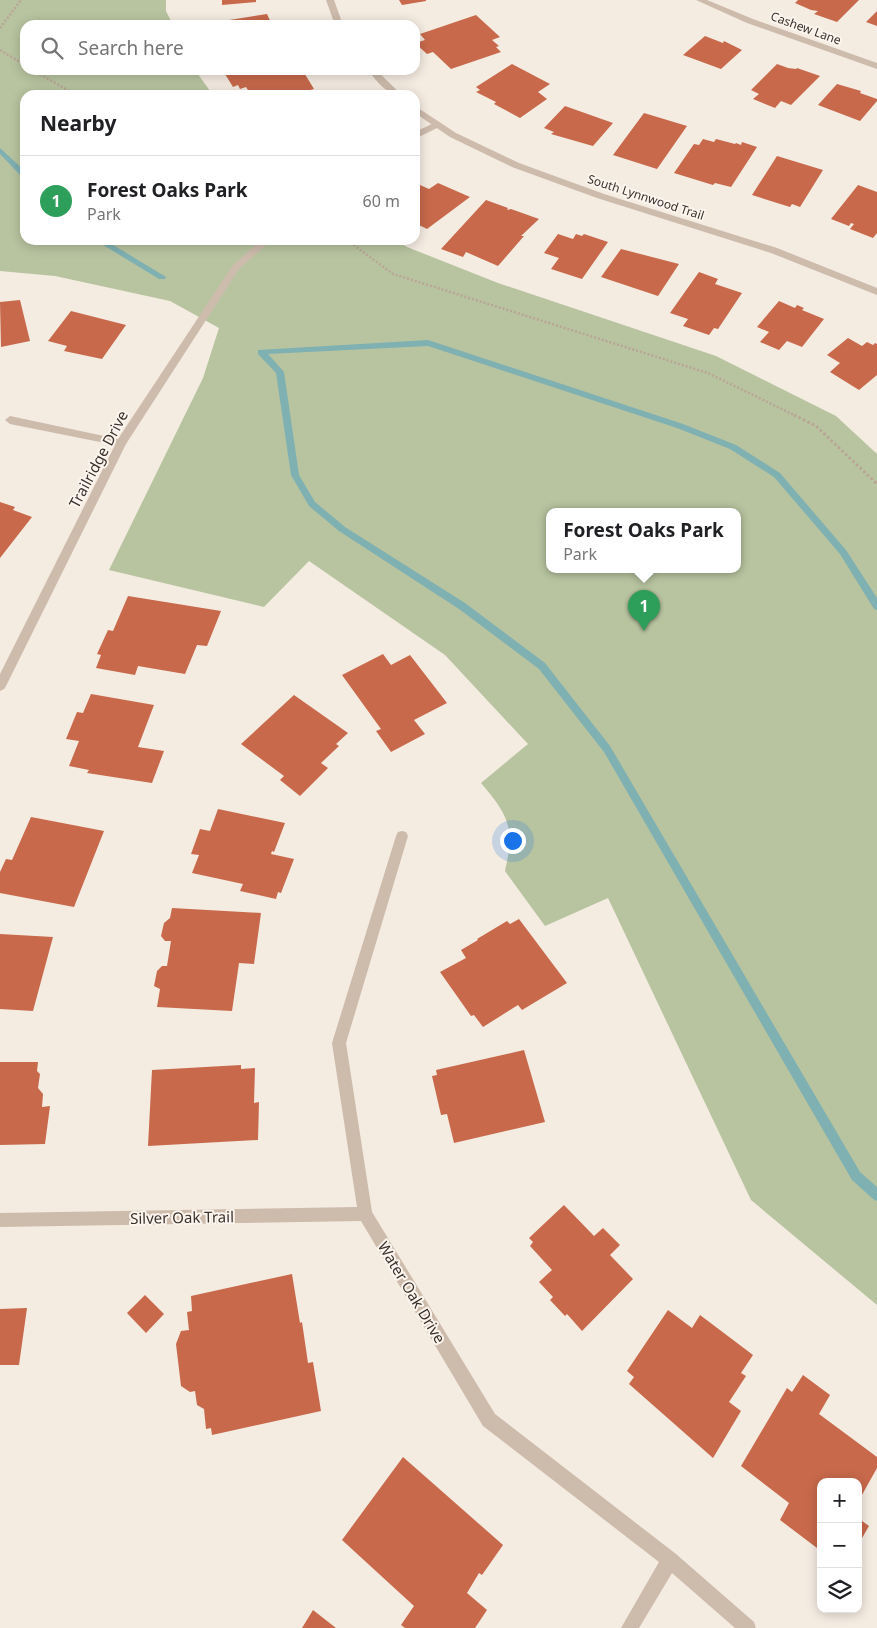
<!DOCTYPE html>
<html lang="en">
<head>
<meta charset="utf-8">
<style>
	:root { --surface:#fff; --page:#f6f6f6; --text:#202124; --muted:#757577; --line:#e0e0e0; --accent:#2563eb }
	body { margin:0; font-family:"Noto Sans",sans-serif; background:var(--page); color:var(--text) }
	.controls { position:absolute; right:15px; bottom:15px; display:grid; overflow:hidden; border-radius:10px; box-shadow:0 2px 12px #0003 }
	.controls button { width:45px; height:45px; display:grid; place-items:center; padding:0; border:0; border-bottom:1px solid var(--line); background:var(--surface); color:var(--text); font:25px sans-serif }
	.you { position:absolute; left:512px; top:840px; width:18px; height:18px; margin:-12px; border:4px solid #fff; border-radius:50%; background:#1a73e8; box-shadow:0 0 0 8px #1a73e833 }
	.badge { display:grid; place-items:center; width:32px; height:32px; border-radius:50%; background:var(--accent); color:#fff; font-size:16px; font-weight:700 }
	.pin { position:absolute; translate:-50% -41px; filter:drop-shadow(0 1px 2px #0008) }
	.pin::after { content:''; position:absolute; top:26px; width:18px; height:15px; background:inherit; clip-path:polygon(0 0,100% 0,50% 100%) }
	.popup { position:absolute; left:546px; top:508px; width:195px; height:65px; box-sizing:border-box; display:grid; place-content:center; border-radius:10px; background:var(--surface); filter:drop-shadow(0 1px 4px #0005); font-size:16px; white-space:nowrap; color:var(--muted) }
	.popup b { font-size:19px; color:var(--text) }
	.popup::after { content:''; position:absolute; left:50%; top:100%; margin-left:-10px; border:10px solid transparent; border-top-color:var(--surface) }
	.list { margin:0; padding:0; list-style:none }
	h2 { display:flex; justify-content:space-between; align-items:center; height:65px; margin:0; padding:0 20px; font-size:21px }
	h2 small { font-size:16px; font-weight:400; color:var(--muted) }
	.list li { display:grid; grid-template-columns:32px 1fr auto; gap:15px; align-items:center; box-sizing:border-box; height:90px; padding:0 20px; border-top:1px solid var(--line) }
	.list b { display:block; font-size:19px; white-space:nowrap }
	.list p { margin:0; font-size:16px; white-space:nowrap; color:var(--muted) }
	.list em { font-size:16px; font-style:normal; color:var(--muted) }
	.icon { flex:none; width:28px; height:28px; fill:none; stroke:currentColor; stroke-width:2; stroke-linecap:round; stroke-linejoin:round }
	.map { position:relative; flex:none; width:877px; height:1628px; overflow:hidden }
	.search { position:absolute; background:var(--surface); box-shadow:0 2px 12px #0003; left:20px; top:20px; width:400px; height:55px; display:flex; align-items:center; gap:12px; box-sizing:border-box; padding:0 18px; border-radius:15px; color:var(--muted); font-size:19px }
	.panel { position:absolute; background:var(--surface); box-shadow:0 2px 12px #0003; left:20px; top:90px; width:400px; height:155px; border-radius:15px }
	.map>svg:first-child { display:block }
	.green { fill:#b8c4a0; fill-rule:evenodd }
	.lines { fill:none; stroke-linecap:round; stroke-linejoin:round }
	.stream { fill:#7fb0b2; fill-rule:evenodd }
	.building { fill:#c8694b }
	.path-far1 { stroke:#b9a596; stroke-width:2.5; stroke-dasharray:2 2; stroke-linecap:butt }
	.path { stroke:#b9a596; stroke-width:3; stroke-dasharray:2.5 2.5; stroke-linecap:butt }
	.minor { fill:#cdbbac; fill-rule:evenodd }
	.tertiary { fill:#cdbbac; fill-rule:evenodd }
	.labels { text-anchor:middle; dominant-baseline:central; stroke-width:4; stroke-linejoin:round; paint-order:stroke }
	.far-street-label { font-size:12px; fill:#3b302b; stroke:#fbf5ee }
	.street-label { font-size:15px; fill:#3b302b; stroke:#fbf5ee }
</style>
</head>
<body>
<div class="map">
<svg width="877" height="1628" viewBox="0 0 877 1628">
	<rect width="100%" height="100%" fill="#f4ebe1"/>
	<path class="green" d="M0,0H166V11L173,25H25V70H195L213,95H25V240H396L407,247L498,283L716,356L836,416L877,454V1305L751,1200L608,898L545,926L505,871C515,828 509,816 481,783L528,744L445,655L309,561L264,607L109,570L203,378L219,328L170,301L55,276L0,271ZM550,512H738V570H550Z"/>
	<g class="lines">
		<path class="stream" d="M0,148L25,171V177H22L0,154Z
			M95,240H105L166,277L165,279H159Z
			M428,340L683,424L736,445L780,473L846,550L877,598V610L874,609L840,554L774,477L730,449L677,428L428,346L268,354L284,372L299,475L315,502L345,527L465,603L545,663L610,746L860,1172L877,1187V1201L873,1199L852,1180L604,752L539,669L459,609L339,531L309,506L291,475L276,373L258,354V350Z"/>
	</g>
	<path class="building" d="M222,0H256V2L222,5Z
		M399,0H426V1L402,5Z
		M798,0H859L837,22L814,14L818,11L811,10L795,3Z
		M877,11V26L866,22Z
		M267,14L272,25H204V24Z
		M476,15L500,37L492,40L499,46L496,47L501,52L451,69L433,52L427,54L415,43L425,40L420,34Z
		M705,36L723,43L724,41L742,50L721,69L683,55Z
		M512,64L550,84L538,92L547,99L520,118L494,104L496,102L476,92L480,90L476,87Z
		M777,64L788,68L796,69L797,68L820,76L791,105L781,101L775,108L753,99L759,94L751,90Z
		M239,70H301L303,71L314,89L290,95L286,90L265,95H251L246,87L240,89L238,85L233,87L225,74Z
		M837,84L861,91L860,93L877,99V101L860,121L818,105Z
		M565,106L613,123L593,146L551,134L554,132L544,128Z
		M644,113L687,126L657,169L613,155Z
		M703,139L714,142L716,139L735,144L736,143L741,145L742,142L757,147L731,187L715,183L713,185L674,173L694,144L699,145Z
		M777,156L823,170L800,207L792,204L790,207L752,195Z
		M438,183L470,197L427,229L415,223V189L420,185L429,189Z
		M858,185L877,192V233L873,238L850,229L854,224L851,223L849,226L831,219Z
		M486,200L508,208L507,210L511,209L539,219L521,236H524L498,266L466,252L463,257L441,249Z
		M558,234L573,239L576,234L582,236L584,234L608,242L582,279L551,269L559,258L544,253Z
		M621,249L679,264L658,296L601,277Z
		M699,272L718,279L715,284L742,293L718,329L714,328L709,335L683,326L688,319L670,313Z
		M20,300L30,341L1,347L0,302Z
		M779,301L795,308L797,305L804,308L802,310L824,319L802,347L787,341L779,350L760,342L769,332L757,327Z
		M71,311L126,325L102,359L64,351L67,346L48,341Z
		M848,338L862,346L867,342L873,345L875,343L877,344V375L859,390L830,372L840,363L827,355Z
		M0,502L15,507L13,510L32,517L0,558Z
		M128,596L221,611L207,646L197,645L185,674L138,666L135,675L96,668L101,655L97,654L108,630L113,631Z
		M383,654L391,665L410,655L447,703L414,720L425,734L391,752L376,731L381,729L342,675Z
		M91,694L154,705L138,747L164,751L152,783L87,773L89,770L69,766L79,741L66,739L77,712L83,713Z
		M294,695L348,733L336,744L339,746L321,763L328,768L300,796L280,780L284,776L241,744Z
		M218,809L285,823L274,852L272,851L271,854L294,859L281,893L278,892L276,899L240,891L243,884L192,873L199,855L191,854L200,829L210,831Z
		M31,817L104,831L74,907L0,893V872L6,859L12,860Z
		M172,908L261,913L254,964L239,963L232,1011L157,1007L160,989L154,986L157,971L162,966H167L171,941H165L161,936L164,923L170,918Z
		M519,919L567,983L522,1010L518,1005L483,1027L474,1015L471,1016L440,972L466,958L461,950L478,940L477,939L507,921L510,924Z
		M0,934L53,937L33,1011L0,1009Z
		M524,1050L545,1122L454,1143L447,1114L441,1115L432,1076L437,1075L436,1070Z
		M0,1062H38L37,1071L40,1074L38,1088L43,1094L42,1107L50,1106L45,1144L0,1145Z
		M241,1065V1069L255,1068L254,1103L259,1102L258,1140L148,1146L152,1070Z
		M564,1205L594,1236L603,1228L620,1245L610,1255L633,1279L582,1331L567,1314L565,1316L550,1300L553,1297L539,1282L552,1270L530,1246L533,1242L529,1238Z
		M292,1274L300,1323L302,1322L308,1363L313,1362L321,1411L212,1435L211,1428L206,1429L204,1409L197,1405L195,1391L190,1392L181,1386L176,1344L181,1331L189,1330L187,1312L192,1311L191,1296Z
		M145,1295L164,1314L146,1333L127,1313Z
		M27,1308L19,1365H0V1309Z
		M668,1310L692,1328L700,1315L753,1355L741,1373L746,1376L729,1402L741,1411L713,1458L629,1384L634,1377L627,1371Z
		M803,1375L830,1395L819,1414L877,1457V1468L858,1502V1482H821V1551L780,1520L789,1503L741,1466L787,1388L792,1392Z
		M403,1457L503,1545L482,1575L479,1573L467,1593L487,1610L475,1628H405L401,1625L414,1606L342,1540Z
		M858,1518L869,1526L858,1545Z
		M313,1610L336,1628H302Z"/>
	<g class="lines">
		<path class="path-far1" d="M0,28L21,0
			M0,50L25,65
			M33,70L76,95
			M347,240L393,274L708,373L796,416"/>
		<path class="path" d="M794,415L816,426L877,484"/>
		<path class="minor" d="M696,0H707L753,19L877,63V69L747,23Z
			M436,122L439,123V127L415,139V132Z
			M261,240H272L239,269L126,444L6,686L4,689L0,691V674L115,445L10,424L5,420L10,416L118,439L233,265Z
			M402,831L406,832L408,836L346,1043L372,1212L495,1414L676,1554L754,1622L756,1628H735L672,1573L639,1628H621L659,1562L483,1426L361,1221L0,1227V1213L357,1207L332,1043L396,836L398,832Z"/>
		<path class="tertiary" d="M326,0H334L343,25H335Z
			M368,70H376L402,95C387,95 377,82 368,70Z
			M415,106L456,133L519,163L604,194L777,248L877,288V295L771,253L597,198L512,167L450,137L415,113Z"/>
	</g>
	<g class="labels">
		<g class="far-street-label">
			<text transform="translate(806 28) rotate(20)">Cashew Lane</text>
			<text transform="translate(646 197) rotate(18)">South Lynnwood Trail</text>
		</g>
		<g class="street-label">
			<text transform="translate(98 459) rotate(-62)">Trailridge Drive</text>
			<text transform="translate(182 1217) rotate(-1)">Silver Oak Trail</text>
			<text transform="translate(412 1292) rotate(59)">Water Oak Drive</text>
		</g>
	</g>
</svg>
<div class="controls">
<button>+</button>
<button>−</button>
<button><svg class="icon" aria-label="layers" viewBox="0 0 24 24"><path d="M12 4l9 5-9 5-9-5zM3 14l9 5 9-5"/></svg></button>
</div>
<div class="you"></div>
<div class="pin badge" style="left:644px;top:631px;background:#2e9e5b">1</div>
<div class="popup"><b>Forest Oaks Park</b>Park</div>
<div class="search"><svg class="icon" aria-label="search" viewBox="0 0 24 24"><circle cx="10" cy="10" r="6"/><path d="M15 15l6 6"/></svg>Search here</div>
<section class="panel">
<h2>Nearby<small></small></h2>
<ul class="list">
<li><span class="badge" style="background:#2e9e5b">1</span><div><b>Forest Oaks Park</b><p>Park</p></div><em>60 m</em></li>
</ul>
</section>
</div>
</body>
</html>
